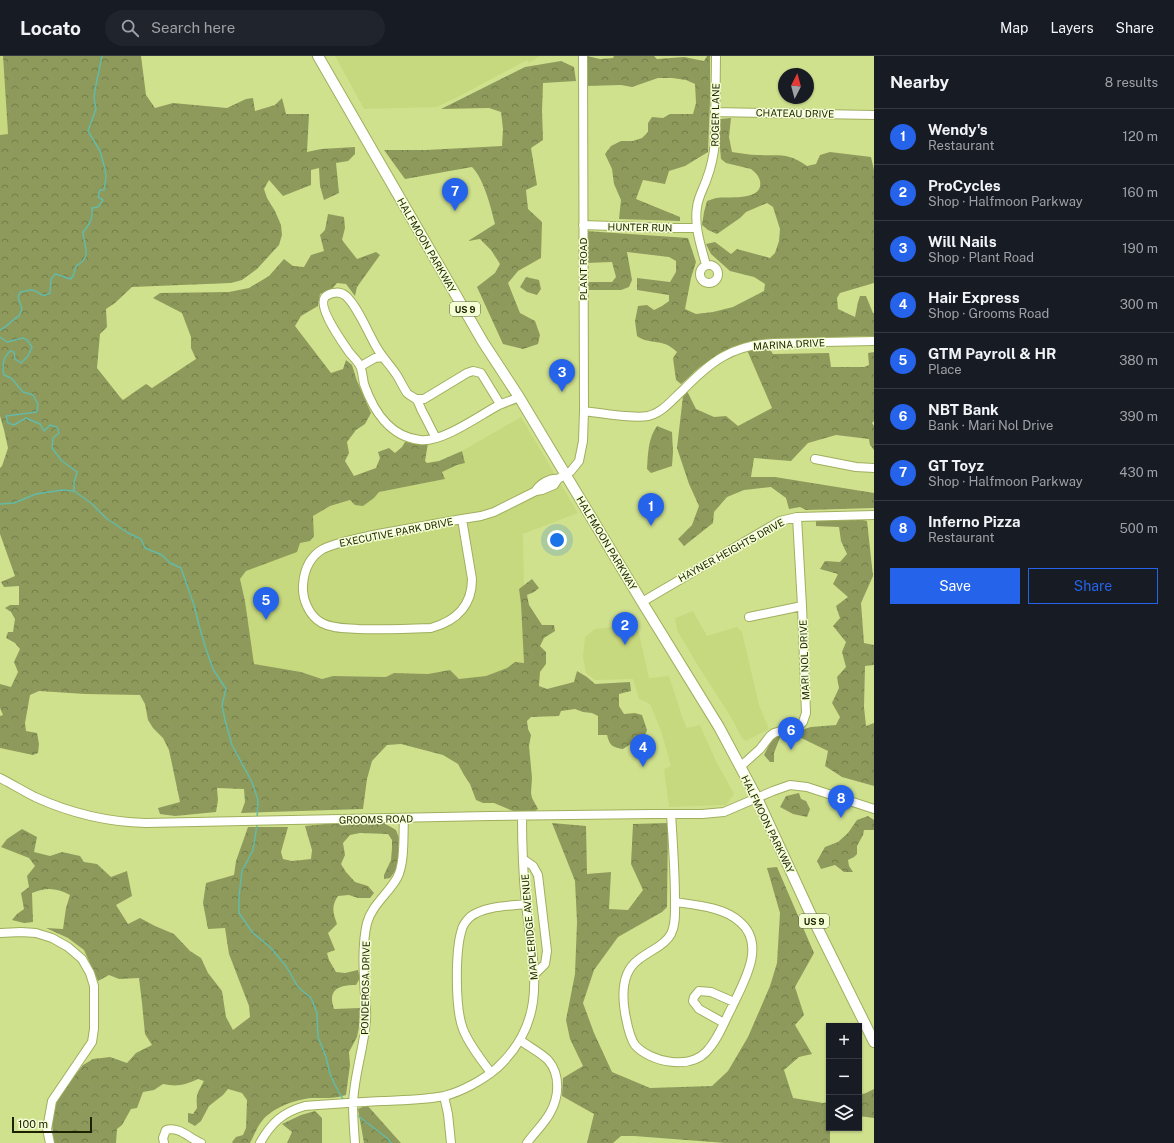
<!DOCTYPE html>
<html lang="en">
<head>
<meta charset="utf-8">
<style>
	:root { --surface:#171b24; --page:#20242c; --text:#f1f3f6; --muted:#9ea1a6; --line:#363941; --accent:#2563eb }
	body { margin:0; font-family:"Public Sans",sans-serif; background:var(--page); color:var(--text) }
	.controls { position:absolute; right:12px; bottom:12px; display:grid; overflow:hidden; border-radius:0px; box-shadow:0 1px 3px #0004 }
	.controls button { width:36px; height:36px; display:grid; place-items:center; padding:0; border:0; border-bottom:1px solid var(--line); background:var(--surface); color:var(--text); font:20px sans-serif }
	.compass { position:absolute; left:778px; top:12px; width:36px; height:36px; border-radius:50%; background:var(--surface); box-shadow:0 1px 3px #0004; rotate:6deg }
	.scale { position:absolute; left:12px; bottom:10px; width:80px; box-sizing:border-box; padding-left:4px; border:2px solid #1c2100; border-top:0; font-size:11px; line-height:14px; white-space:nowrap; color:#1c2100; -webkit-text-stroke:3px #f4fed5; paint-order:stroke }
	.you { position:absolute; left:557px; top:484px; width:14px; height:14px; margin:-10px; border:3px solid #fff; border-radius:50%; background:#1a73e8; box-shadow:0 0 0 6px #1a73e833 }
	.badge { display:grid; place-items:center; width:26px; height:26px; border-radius:50%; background:var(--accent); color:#fff; font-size:13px; font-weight:700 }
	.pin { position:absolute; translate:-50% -33px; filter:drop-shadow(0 1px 2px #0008) }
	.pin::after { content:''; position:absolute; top:21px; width:14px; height:12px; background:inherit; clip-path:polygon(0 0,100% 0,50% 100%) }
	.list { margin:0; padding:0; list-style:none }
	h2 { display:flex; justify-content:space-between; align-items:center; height:52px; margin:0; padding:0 16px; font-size:17px }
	h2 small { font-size:13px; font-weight:400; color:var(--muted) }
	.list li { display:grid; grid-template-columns:26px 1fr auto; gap:12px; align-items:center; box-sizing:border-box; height:56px; padding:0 16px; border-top:1px solid var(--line) }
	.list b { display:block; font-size:15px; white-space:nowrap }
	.list p { margin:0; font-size:13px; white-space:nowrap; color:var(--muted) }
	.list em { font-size:13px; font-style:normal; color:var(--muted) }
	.actions { display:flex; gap:8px; padding:12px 16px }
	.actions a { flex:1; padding:9px 0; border:1px solid var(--accent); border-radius:0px; text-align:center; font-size:14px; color:var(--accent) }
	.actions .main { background:var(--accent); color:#fff }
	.icon { flex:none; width:22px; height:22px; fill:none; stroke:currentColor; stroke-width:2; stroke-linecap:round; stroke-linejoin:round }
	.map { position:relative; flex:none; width:874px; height:1087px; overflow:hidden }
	header { display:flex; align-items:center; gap:24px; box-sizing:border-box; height:56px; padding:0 20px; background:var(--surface); border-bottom:1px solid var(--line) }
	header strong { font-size:19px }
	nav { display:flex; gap:22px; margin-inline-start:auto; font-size:14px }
	.search { width:280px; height:36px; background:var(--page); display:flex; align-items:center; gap:10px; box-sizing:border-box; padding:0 14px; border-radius:22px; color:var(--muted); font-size:15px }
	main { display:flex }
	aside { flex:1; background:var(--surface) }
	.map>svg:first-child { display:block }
	.built { fill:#c7d97e }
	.forest { fill:url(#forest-crowns) }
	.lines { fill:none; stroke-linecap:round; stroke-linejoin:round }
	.stream { stroke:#64b9a7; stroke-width:1.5 }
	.minor-casing { stroke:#9faf5d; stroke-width:10 }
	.major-casing { stroke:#9faf5d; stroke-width:12 }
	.minor { stroke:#fff; stroke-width:8 }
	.major { stroke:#fff; stroke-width:10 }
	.labels { text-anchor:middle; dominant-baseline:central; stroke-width:3; stroke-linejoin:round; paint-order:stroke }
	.shield { fill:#f4fed5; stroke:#5d6340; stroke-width:1 }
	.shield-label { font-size:9px; font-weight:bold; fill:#1c2100 }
	.street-label { font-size:10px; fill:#1c2100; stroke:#f4fed5 }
</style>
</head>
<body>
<header>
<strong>Locato</strong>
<div class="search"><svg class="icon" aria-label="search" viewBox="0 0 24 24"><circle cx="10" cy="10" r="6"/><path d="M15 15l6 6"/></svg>Search here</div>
<nav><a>Map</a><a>Layers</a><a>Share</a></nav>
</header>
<main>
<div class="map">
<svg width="874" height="1087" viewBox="0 0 874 1087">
	<defs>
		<pattern id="forest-crowns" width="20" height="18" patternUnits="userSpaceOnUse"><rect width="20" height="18" fill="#8d9a5b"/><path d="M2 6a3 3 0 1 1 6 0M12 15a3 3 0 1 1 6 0" fill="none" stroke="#727d49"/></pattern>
	</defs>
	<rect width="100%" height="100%" fill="#d0e18e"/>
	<path class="built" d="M0,0H3L8,79H0Z
		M335,0H540L529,7L527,4L458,41L437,51L364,53Z
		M521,361L578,457L523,478L524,529L519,534L521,548L524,607L515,606L507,612L486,620L459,624L438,617L428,618L394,617L386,621L333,620L322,623L301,616L254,609L245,545L240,523L246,515L285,500L300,487L310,485L314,480L313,460L330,450L350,444L374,442L379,436L445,423L441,416L457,409L465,407L462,395Z
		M693,555L707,580L737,571L742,576L759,649L769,673L746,685L742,682L732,663L695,605L677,574L675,562Z
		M637,568L649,622L669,620L683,663L687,672L700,669L715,703L734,738L726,749L669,751L664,713L671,710L661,675L650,648L639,643L633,623L595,624L586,617L583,601L585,581L595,573Z"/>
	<path class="forest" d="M3,0H141L146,39L155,52L173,47L227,52L246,43L253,42L255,55L275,49L282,42L286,58H309L307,96L321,93L355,91V98L348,105L336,107L339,137L324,144L320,130L319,112L311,114V129L283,140L269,124L264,133L267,142L275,155L281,169L282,179L279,189L257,213L242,224L231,227L132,231L115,247L106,253L107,271L100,278L97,312L120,341L123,344L146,328L152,332L196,303L191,292V281L182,257L153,242L160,237L229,236L249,232L269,220L284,203L293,210L304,211L311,199L324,195L320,179L325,174L328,158L344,161L345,172L342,184L357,203L376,196L380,199L357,231L355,240L346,228L337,227L332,233L320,238L318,250L301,260L295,270L331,317L343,313L346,304L352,309L357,325L371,357L365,368L356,374L347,386L349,397L345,405L354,420L376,412L380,402L378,396L389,392L395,397L402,391L405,386L416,387H428L425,405L427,407L439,405L462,395L465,407L457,409L442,416L445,423L379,436L374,442L363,450L355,449L350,444L330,450L313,460L314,480L310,485L300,487L297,496L246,515L240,523L245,545L254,608L301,616L322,623L333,620L386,621L394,617L428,618L450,614L459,623L486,620L507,612L515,606L524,607L521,548L519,533L532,523L539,532L534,536L527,539L529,549L542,569H554L555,575L544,582L540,590L546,596V608L540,616L539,630L547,633L574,626L577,615L587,621L595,628L630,626L631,635L619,638V650L624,658L635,657L642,659L647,674L645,679L623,693C612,691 610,690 607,679H598V660L592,657L583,656L575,653L561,655L559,660L531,661L527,665L528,673L531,679L529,690L532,722L531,737L532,742L538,753L535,755H513L494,747H483L476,744L470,728L464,719L458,708L443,699L401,688L387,689L372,705L367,723L363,753L241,757L245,746L244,733L217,732L218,744L216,756L175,760L160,758L158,752L180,746L169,694L163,682L153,672L148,664L145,648L140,639L85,638L39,635L30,639L25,667L26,675L37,677L39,688L38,697L33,699L0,692V660L3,659L0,652V628L11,631L18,616L14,606L20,593L15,587L6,582L8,576H13L15,563L11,556L5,552L10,549H19V530L4,531L1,526L15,520L0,478V412L2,410L8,392L4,374L0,360V79L8,78Z
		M587,0L600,3L613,2L614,0H654L657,3L684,1L704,5L707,0H710V44L708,96L685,110L669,115L665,128L643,124L636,143L680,161V165L619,163L621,144L614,128L612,113L605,98L611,90L621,85H633L642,82L648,76V67L652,61L663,62L670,58H693L696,47L695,28L686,24L672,22H658L632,31L621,29L586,30Z
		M561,5L574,11L576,25L543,27L542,55L543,84L531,92L537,129L526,134L528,153L542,166L541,202L518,215L508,227L520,257L535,265L540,279L538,288L523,293L503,288L477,231L495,217L500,208L491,194L480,183L468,185L495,168C491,152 484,123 472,111L405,123L384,94H426L502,90L503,73L501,56L489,52L441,53L525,11Z
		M731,62L729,81L732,96C741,97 750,99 758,99C780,100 788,96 807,110L816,108L820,99L830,96L871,101L874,114V227L840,237L837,242L838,253L855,261L858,246L860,240H866L873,257H874V280L771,283C743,286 723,294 700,311C693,316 688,323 681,328L676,324L673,302L677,296C662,281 651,290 637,280L635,265L638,250L647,249L654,254L662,250L669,245V239L637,234V222L670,226L676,216V205L669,201L627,196L632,224L629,231L621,234H587V226H612L616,221L612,206L586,207V175L688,182L696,206L691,222L685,253L696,258L713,256L733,251L764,235L765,228L754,221L730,215L711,198L706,188L715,186L731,198L737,193L770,202L775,197L779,185L780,173L773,151L767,147L746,156L740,162L717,178L708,174L702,169L704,156L707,145C710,144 713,143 716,142C727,140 764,146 760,125C759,120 755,116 751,113L726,107L721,103L719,81L720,63Z
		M526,221L539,224L541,233L537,239L527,236L520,231Z
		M769,292L773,298L829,297L831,311H864L869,309L868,297L874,296V365L872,367L874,370V394L870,389L869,383L836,379L808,387L791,405L754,402L751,421H775L874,437V452L806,454L800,451L789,453L786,442L771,431L744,434L727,441L714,456L713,467L684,490L678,483L692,469L699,450L689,428L677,392L683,340L687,335L696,353L714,361L726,360L738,370L772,352L747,294Z
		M657,370L672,376L673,396L672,410L651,417L647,413C648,398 648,382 657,370Z
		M859,463L867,465L873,520L861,547L864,587L874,589V609L865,610L864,651L866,670L874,667V730L842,721L825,710L828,695L791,677L811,671L836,669L840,661L832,647L839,632L837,621L846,611L842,596L846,586L833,570L840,562L836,550L848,541L833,528L838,518L820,513L825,505L840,506L847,498L841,485L839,471L816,470V465Z
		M781,679L774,697V706H770L764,699L773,681Z
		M799,737L801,743L806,745L810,753L807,761L793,758L780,751L786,740Z
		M868,760L874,764V774H864L863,779L857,790V798L854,801L848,804L849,810L853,816H844L835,809L821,813L817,805L825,791L838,786L848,777L857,764Z
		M384,767L396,774L399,782L398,802L396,814L390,822L384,823V819L391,804L392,792V784L388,778L360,777L350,779L343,787L345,799L341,808L346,816L355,826L368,830L374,837L370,842H358L349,839L338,840C331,850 333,857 337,868L328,877L335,894L327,897L329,904L336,916L345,917L358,914L360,922L356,929C346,929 332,930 332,943C332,946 333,950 334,953L360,952L359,971L357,981L349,996L350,1009L346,1039C335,1043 324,1042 312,1042C296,1043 272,1052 262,1065C257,1071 254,1080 250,1087H233L232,1086L236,1081L243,1079L246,1072L247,1044L242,1037L228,1033L223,1039L209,1050L201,1065L195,1070L188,1066V1057L193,1058L197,1052C196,1038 197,1038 204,1025L198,1023C185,1029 177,1031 163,1028L154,1034L143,1036L137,1052L131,1053L122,1069L117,1073L116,1087H54L52,1068L56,1046L66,1031L83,1009L93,1003L110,1001L127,1007L136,997L152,989L145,978L142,947L139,922L119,923L109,919L98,925L84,894L68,882L46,872L63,873L66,852L70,839C56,832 47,831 32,837L33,866L24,867L12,864L17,858L24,853L21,837L29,831L27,820L35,810L29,802L1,791L7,783L22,773L37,781L34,796L50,800L62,796L80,800L84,806L97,808L111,821L127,815L132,840L116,849L128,868L140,862L155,870L174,878L190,895L201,902L208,917L222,935L226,961L233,974L250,961L249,950L229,898L225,872L208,873L203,847L206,827L234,819L236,805L248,771H288L281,796L283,803L292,805L311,803L312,794L305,770L325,768Z
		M552,767L586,770L587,818L611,816L609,853L628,854L643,834L631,808L633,768L668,767L667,851L662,856L618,881L594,914L583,947L594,977L612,1016L650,1032L712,1030L728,1015L748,981L770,930L777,907L780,857L767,812L777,811L814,897L795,931L804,959L795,969L812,998L799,1001L784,1014L793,1042L823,1047L829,1046V1072H830V1087H725L634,1080H621L613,1087H587L594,1058L562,1040L563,1022L583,1010L570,983L566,964L575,918L577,866L575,825Z
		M874,1033V1062L859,1060V1039L866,1037Z
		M367,1049L400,1086L401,1087H364L358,1053Z
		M315,1055L322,1062V1087H287L292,1076L282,1068L301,1059Z"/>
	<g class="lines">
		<path class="stream" d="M0,274C8,270 12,264 19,260L22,253L18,241L20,236C24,236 27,234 31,234C40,233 39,244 50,237L51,223L55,218C61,219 65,222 71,223L73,220L76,210C93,201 84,191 83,176C90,168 93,163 92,152L98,151L103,144L98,141L100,134H104L106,121L105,113L100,95L88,75L96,53L94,42L96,29L102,0
			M0,281L7,286L23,282L27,284L32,291L28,300L21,307L15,303L14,296L10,295C3,302 2,309 4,319L11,322L23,336L33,339L38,348L37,356L6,360L8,367L14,369L26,362L40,368L44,375L50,369L57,371L59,377L53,382L52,392L62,405L77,416L74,427V435L91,447L106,462L128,477L141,483L145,492L162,499L170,507L181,512L194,549L200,573L206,593L213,613L226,633L222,649L225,664L232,689L252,726L258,744L257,763
			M0,448L14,447L36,438L62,434L74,435
			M257,769L253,794L242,815L239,840V857L253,877L270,891L286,910L298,931L311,942L317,957L318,981L326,1001L330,1018L335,1029L343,1043
			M357,1059L387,1082L391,1087"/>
		<g class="minor-casing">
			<path id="minor" d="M715,56L874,59
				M583,169L671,172H697
				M700 218a9 9 0 1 1 18 0a9 9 0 1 1-18 0Z
				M706,209C701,190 694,171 697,151C698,142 703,133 706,125C711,112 714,99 715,85L716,0
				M361,310L375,302L383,301
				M416,343H424L467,317L473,315L481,317L500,348
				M584,355C601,357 632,363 648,360C662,357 672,344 682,335C711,305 732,289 774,287L874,285
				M436,382C431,373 427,364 422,355C420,351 419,347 417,344C414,341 410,340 407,337C403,331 400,324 396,318C390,309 382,301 377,292C368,277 358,251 346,240C340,235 332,236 326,240C315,249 343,287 349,296C352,300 358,305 360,310C362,313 363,323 364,328C373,354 390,381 420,384C442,387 480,359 499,349C506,346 513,344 519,341
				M815,403L856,411L874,412
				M536,434C541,427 550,422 558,423
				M462,463L481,460L494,456L536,435L542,434L554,429L558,423L571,415L579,405L583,385L584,355L583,0
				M462,463L472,523C472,550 456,565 431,572C407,573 383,574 358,573C347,572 333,573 322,567C309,560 302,543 303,529C304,515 309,501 323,493C340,485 360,482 378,478C406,473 434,468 462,463Z
				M642,546L780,465L797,461L874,459
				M749,561L802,550
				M740,711L760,693L770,680L774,677L800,669L803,666L806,657L802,550L797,461
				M0,722C12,728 23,735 35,741C70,757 108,766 146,767L490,760L653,758H702L724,756L773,735L790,729L807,731L874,753
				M671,758C673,787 675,816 675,845C675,856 676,868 671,878C667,885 660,890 653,894C648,897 643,900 638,904C622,916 622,939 625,957C627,967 629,981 635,989C650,1006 689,1014 706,996C718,984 724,966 732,951C743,927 767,889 740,866C724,851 695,849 675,846
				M523,803L533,810L538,819L547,895L545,908L535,918
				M0,877L21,876L36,877L52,882L68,891L82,903L90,917L94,930V973L92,986L52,1045L47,1073L50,1087
				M724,967L699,953L693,945L694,941L699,935L711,936L734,946
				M520,984C529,991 540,996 548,1004C561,1019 559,1041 550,1057C544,1068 534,1077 527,1087
				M491,1017C481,1003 469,989 463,973C455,953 455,894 462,873C463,869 467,864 470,861C484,850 509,850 526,848
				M444,1040L448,1058L451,1087
				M164,1087L163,1082L166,1074C179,1070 189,1082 201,1087
				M260,1087C271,1067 283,1056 305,1050C331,1048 357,1046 383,1045C403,1044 424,1044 444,1040C461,1036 483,1024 497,1012C550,963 533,910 526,848C523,818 522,789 522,760
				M355,1087C354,1074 353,1061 353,1048C354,1019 364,992 366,964C367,950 364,936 364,921C363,904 363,884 367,867C372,849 388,838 397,822C405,808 403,779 404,762"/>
		</g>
		<g class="major-casing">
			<path id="major" d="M318,0L483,286L519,341L642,546L719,671L757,742L811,859L874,986"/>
		</g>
		<use href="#minor" class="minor"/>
		<use href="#major" class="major"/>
	</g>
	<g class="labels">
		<g class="shield">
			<rect x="450" y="246" width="30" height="14" rx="3"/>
			<rect x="799" y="858" width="30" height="14" rx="3"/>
		</g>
		<g class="shield-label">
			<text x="465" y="253">US 9</text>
			<text x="814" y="865">US 9</text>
		</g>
		<g class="street-label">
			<text transform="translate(795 57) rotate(1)">CHATEAU DRIVE</text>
			<text transform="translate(715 59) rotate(-89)">ROGER LANE</text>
			<text transform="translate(640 171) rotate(1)">HUNTER RUN</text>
			<text transform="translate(427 189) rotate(60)">HALFMOON PARKWAY</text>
			<text transform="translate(583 213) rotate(-90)">PLANT ROAD</text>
			<text transform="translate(789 288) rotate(-3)">MARINA DRIVE</text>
			<text transform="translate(396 476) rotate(-11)">EXECUTIVE PARK DRIVE</text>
			<text transform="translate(607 487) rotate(59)">HALFMOON PARKWAY</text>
			<text transform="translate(731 494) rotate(-29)">HAYNER HEIGHTS DRIVE</text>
			<text transform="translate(804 604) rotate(-92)">MARI NOL DRIVE</text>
			<text transform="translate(376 763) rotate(-1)">GROOMS ROAD</text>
			<text transform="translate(768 768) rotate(64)">HALFMOON PARKWAY</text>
			<text transform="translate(529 871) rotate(-95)">MAPLERIDGE AVENUE</text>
			<text transform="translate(365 932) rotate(-89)">PONDEROSA DRIVE</text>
		</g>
	</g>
</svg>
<div class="controls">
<button>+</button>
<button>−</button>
<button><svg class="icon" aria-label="layers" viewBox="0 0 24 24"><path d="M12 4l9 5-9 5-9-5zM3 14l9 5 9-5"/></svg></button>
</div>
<svg class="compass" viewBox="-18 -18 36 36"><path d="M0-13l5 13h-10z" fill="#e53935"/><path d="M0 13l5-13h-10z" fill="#9ea1a6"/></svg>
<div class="scale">100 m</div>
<div class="you"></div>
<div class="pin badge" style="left:651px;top:470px">1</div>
<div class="pin badge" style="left:625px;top:589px">2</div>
<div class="pin badge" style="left:562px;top:336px">3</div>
<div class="pin badge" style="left:643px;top:711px">4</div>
<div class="pin badge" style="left:266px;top:564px">5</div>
<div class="pin badge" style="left:791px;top:694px">6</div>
<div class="pin badge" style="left:455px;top:155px">7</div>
<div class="pin badge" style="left:841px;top:762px">8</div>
</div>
<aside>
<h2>Nearby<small>8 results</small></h2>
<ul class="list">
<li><span class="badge">1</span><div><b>Wendy's</b><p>Restaurant</p></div><em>120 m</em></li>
<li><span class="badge">2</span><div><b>ProCycles</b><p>Shop · Halfmoon Parkway</p></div><em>160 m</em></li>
<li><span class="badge">3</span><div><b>Will Nails</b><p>Shop · Plant Road</p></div><em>190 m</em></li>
<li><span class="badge">4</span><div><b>Hair Express</b><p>Shop · Grooms Road</p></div><em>300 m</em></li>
<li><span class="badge">5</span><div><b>GTM Payroll &amp; HR</b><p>Place</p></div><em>380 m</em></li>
<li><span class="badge">6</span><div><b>NBT Bank</b><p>Bank · Mari Nol Drive</p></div><em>390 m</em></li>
<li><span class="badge">7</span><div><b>GT Toyz</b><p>Shop · Halfmoon Parkway</p></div><em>430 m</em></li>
<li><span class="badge">8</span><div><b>Inferno Pizza</b><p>Restaurant</p></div><em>500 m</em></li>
</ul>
<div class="actions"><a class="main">Save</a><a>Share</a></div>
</aside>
</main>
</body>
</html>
